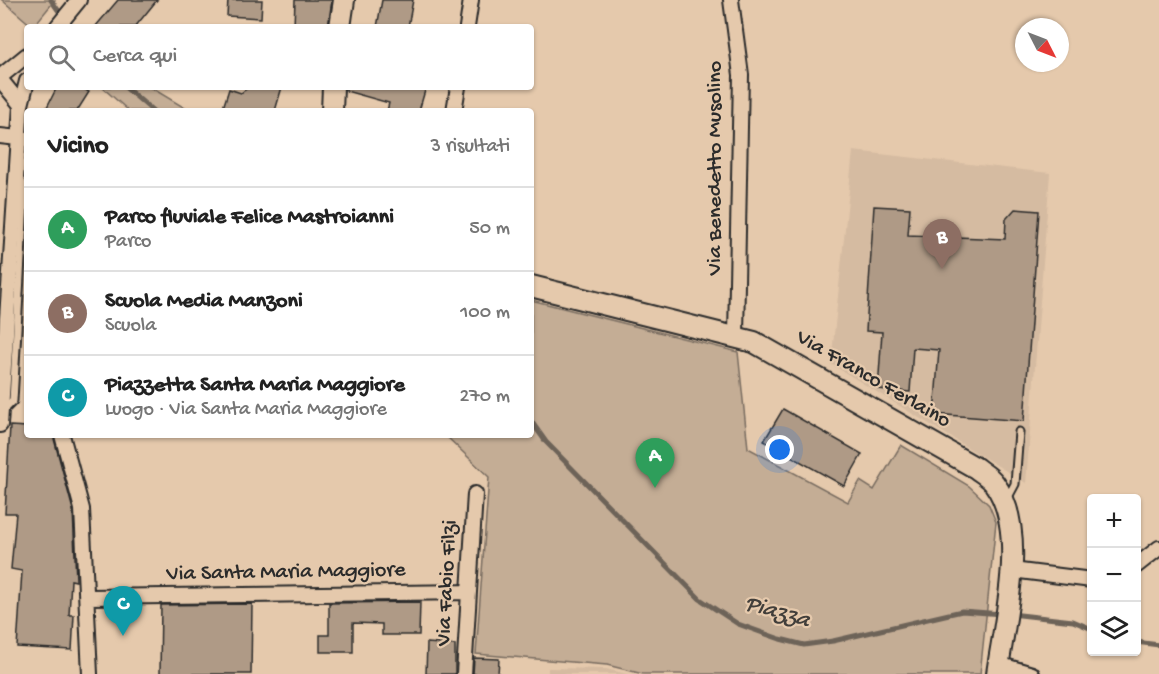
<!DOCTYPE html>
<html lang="it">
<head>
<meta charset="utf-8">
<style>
	:root { --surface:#fff; --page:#f6f6f6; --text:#222; --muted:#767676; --line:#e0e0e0; --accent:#d1495b }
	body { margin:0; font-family:"Gochi Hand",sans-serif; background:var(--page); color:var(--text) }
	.controls { position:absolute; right:18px; bottom:18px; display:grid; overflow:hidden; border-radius:6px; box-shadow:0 2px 4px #0004 }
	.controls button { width:54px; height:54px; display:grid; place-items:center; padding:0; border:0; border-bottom:2px solid var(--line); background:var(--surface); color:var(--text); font:30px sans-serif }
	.compass { position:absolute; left:1015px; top:18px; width:54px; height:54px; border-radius:50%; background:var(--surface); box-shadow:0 2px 4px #0004; rotate:132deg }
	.you { position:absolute; left:780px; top:450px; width:21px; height:21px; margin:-15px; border:4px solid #fff; border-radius:50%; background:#1a73e8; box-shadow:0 0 0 9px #1a73e833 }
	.badge { display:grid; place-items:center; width:39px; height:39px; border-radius:50%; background:var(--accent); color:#fff; font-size:20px; font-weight:700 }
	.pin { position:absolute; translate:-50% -50px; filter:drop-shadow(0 2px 3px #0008) }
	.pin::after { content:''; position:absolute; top:32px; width:21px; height:18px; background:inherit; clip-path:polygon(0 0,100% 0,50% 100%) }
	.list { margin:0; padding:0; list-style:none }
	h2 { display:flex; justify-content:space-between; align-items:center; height:78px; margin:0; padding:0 24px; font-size:26px }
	h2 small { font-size:20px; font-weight:400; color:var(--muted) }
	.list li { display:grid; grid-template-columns:39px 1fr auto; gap:18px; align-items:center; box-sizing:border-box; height:84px; padding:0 24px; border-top:2px solid var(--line) }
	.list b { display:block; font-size:22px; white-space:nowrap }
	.list p { margin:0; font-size:20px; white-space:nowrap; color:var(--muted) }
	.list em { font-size:20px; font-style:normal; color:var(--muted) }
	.icon { flex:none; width:33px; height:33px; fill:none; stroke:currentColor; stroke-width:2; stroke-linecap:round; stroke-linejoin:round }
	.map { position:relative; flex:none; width:1159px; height:674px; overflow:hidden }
	.search { position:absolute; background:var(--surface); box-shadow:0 2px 4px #0004; left:24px; top:24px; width:510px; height:66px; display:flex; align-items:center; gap:15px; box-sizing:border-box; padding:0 21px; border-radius:6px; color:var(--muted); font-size:22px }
	.panel { position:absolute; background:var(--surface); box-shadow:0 2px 4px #0004; left:24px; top:108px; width:510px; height:330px; border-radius:6px }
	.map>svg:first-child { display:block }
	.built { fill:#d5bba1 }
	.green { fill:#c4ad95; stroke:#786c60; stroke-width:1.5 }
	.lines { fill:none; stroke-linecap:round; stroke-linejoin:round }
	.stream { stroke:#6d6359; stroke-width:5 }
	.building { fill:#af9a86; stroke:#2b2b2b; stroke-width:1.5 }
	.lane-casing { stroke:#2b2b2b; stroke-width:11 }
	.street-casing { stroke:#2b2b2b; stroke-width:18 }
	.secondary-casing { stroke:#2b2b2b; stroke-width:24 }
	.lane { stroke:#e5c9ac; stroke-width:7 }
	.street { stroke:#e5c9ac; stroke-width:14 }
	.secondary { stroke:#e5c9ac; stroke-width:20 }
	.labels { text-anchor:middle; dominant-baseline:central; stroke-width:4.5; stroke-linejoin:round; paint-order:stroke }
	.street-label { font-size:22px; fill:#2b2b2b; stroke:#e5c9ac }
	.water-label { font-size:24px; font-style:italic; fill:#413e3a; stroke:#e5c9ac }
</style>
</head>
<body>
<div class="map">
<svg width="1159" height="674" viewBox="0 0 1159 674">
	<rect width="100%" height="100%" fill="#e5c9ac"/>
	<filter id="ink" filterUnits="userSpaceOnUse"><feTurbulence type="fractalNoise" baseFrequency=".0167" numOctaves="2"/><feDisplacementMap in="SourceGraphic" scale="12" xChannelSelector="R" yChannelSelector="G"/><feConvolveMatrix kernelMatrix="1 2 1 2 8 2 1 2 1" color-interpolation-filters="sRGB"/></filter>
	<g filter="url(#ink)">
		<path class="built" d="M853,151L1050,173L1026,483L831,364Z
			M548,668L606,669L627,674H548Z"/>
		<path class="green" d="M2,0H55L33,27Z
			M102,87H150L190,111H129Z
			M531,300L738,352L748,448L848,502L860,481L874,490L901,445L969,486L989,505L996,522L980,674H643L607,665L476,654L489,477L445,435H531Z"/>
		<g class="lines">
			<path class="stream" d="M51,0L70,27
				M125,87L153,111
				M531,421L546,442L700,599L738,624L780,639L804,645L833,641L962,611L1002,614
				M1011,614L1073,621L1092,629
				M1136,642L1159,645"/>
		</g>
		<path class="building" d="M118,0H157L135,27H95Z
			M228,0H262L261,18L227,16Z
			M295,0H332L328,27H294Z
			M382,0H413L408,27H377Z
			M57,87H81L89,92L77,111H45Z
			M249,87H282L275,111H222L229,89L241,93Z
			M346,87H426L419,111H387L389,103L346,91Z
			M874,206L910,208L908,235L1005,239L1006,219L1015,209L1039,211L1024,421L934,414L939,350L913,348L910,392L878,389L882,332L866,331Z
			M783,409L862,454L844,486L764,441Z
			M10,426L27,427V435H53L73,510L76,581L71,580L69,615H74L72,650L17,647L22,571L11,569L16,513H5Z
			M420,602L419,635H382V624L353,623V652H320V635H329V603Z
			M252,604L251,674H160L161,605Z
			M427,643L455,645V674H426Z
			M474,658L499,659L498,674H473Z"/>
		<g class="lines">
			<g class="lane-casing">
				<path id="lane" d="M3,411L13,401L25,187L18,177
					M1007,499L1015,484L1019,432"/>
			</g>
			<g class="street-casing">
				<path id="street" d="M731,0L741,75L736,336
					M57,27L79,0
					M467,27L471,0
					M0,77L27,55
					M0,79L21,105
					M454,111L458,87
					M0,136L27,139
					M0,425L21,105L27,81
					M62,435L82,509L90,674
					M1136,566L1159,548
					M1012,570L1092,580
					M88,597L469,592
					M998,664L1032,674
					M464,674L475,494"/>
			</g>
			<g class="secondary-casing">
				<path id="secondary" d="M340,27L344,0
					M332,111L333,87
					M531,286L754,342L976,468C982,473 990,477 994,483C1029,530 1004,621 997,674"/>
			</g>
			<use href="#lane" class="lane"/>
			<use href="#street" class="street"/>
			<use href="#secondary" class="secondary"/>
		</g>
	</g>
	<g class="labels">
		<g class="street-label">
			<text transform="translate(716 168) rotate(-90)">Via Benedetto Musolino</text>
			<text transform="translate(873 380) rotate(30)">Via Franco Ferlaino</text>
			<text transform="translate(286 573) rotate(-1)">Via Santa Maria Maggiore</text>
			<text transform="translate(448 583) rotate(-87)">Via Fabio Filzi</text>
		</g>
		<g class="water-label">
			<text transform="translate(777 613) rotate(16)">Piazza</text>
		</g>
	</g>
</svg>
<div class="controls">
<button>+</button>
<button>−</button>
<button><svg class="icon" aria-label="layers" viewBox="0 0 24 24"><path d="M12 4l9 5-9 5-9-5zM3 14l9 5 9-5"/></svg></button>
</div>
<svg class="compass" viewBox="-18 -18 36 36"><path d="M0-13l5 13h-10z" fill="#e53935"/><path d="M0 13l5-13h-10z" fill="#767676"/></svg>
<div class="you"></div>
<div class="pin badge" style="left:655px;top:488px;background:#2e9e5b">A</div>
<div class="pin badge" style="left:942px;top:269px;background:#8d6e63">B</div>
<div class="pin badge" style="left:123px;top:636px;background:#0f9aa8">C</div>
<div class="search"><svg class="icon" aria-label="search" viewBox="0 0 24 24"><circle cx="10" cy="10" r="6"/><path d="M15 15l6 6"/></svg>Cerca qui</div>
<section class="panel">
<h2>Vicino<small>3 risultati</small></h2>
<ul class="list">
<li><span class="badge" style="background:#2e9e5b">A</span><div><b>Parco fluviale Felice Mastroianni</b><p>Parco</p></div><em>50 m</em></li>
<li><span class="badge" style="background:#8d6e63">B</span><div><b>Scuola Media Manzoni</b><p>Scuola</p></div><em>100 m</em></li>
<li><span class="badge" style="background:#0f9aa8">C</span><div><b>Piazzetta Santa Maria Maggiore</b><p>Luogo · Via Santa Maria Maggiore</p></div><em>270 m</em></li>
</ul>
</section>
</div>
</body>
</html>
